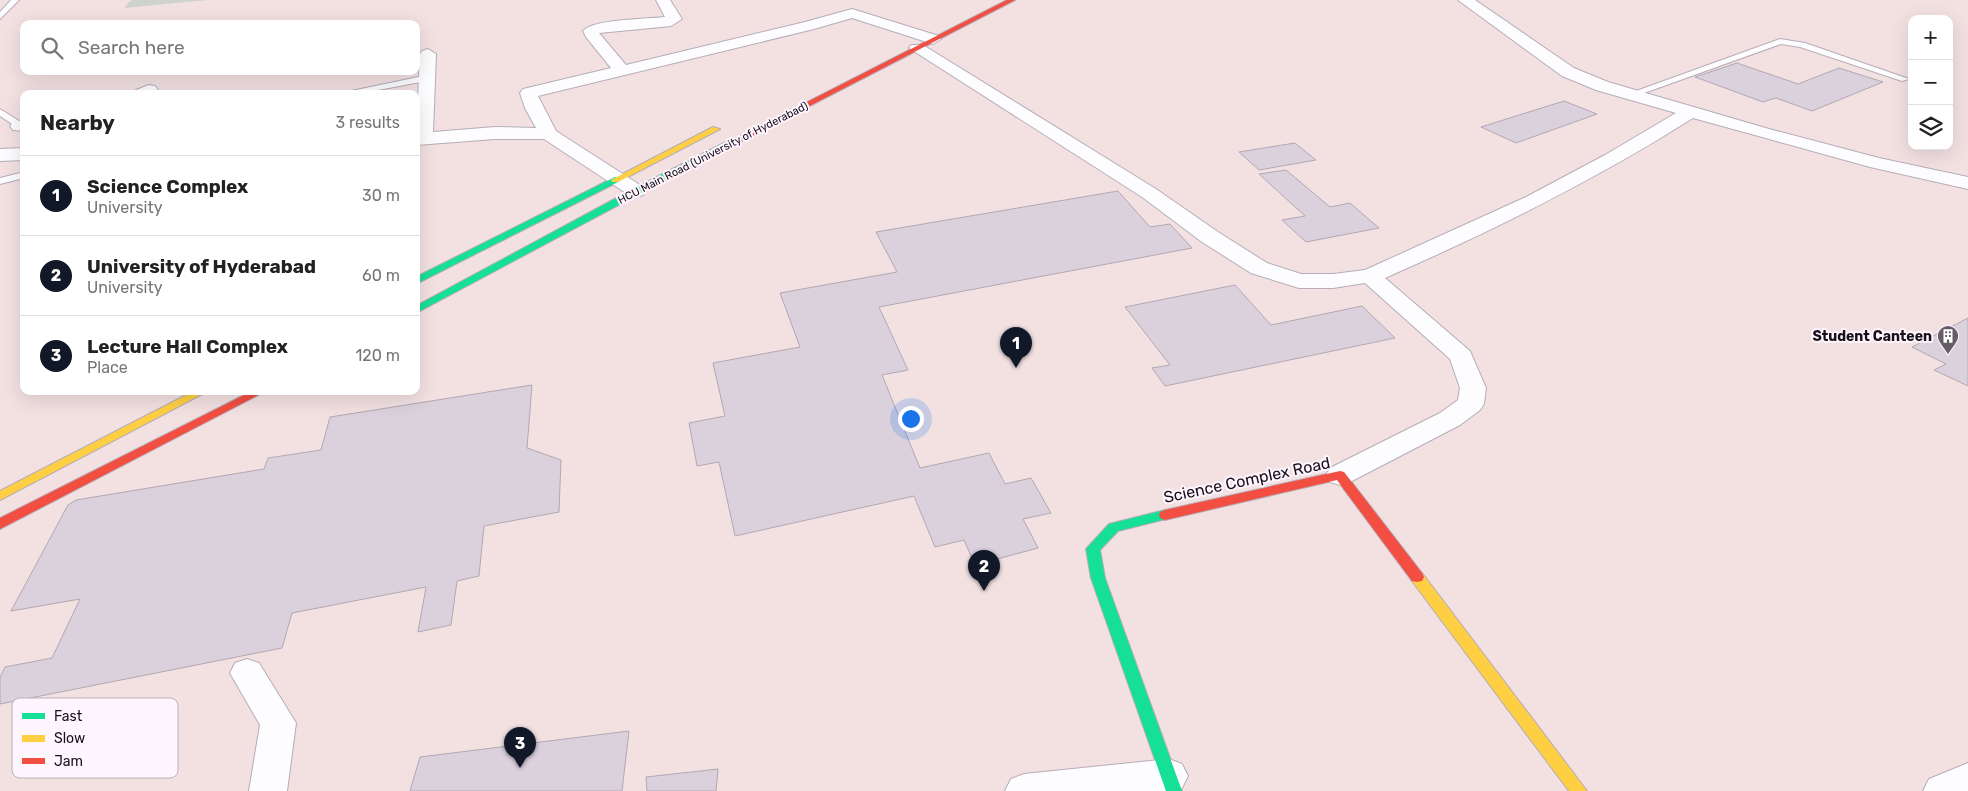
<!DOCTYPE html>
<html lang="en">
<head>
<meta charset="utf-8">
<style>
	:root { --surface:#fff; --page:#f2f2f2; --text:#222; --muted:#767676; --line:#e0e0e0; --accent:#111827 }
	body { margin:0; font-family:Rubik,sans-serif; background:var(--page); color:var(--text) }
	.controls { position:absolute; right:15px; top:15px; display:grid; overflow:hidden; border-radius:10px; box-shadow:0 5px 20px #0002 }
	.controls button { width:45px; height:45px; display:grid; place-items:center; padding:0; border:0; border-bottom:1px solid var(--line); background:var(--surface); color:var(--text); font:25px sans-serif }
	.you { position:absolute; left:910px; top:418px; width:18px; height:18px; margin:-12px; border:4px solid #fff; border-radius:50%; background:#1a73e8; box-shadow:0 0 0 8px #1a73e833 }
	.badge { display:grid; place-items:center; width:32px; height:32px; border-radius:50%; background:var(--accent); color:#fff; font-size:16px; font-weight:700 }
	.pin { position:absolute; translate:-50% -41px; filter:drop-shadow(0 1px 2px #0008) }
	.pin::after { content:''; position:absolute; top:26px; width:18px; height:15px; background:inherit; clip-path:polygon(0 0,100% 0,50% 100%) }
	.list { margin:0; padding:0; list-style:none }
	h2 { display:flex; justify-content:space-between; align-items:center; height:65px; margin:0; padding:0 20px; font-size:21px }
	h2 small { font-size:16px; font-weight:400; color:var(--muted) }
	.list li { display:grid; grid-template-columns:32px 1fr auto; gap:15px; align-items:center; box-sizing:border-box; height:80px; padding:0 20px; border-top:1px solid var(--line) }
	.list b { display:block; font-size:19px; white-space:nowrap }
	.list p { margin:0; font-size:16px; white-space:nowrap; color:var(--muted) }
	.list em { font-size:16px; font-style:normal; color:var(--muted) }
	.icon { flex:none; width:28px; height:28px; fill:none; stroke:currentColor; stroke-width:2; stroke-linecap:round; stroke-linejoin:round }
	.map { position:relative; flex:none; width:1968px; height:791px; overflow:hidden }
	.search { position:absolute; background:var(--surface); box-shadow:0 5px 20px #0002; left:20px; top:20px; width:400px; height:55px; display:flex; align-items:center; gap:12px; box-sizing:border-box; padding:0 18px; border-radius:10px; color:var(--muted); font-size:19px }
	.panel { position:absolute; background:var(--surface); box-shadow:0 5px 20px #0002; left:20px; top:90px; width:400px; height:305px; border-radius:10px }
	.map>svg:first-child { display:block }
	.education { fill:#f3e1e2; fill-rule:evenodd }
	.green { fill:#cfd2cf }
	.building { fill:#dbd1dd; stroke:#b1a8b3 }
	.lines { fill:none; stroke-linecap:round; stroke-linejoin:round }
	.lane-casing { stroke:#b6adb8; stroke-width:2 }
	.street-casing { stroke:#b6adb8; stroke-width:2 }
	.fast-casing { stroke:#b6adb8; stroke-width:2 }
	.slow-casing { stroke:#b6adb8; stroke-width:2 }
	.jam-casing { stroke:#b6adb8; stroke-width:2 }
	.lane { fill:#fdfcfe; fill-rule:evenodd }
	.street { fill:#fdfcfe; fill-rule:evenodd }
	.fast { fill:#16e098; fill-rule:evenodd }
	.slow { fill:#ffcf43; fill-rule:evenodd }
	.jam { fill:#f24e42; fill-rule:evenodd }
	.labels { text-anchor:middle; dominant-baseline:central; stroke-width:4; stroke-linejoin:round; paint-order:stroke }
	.far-street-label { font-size:11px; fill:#19111a; stroke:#fef5ff }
	.poi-label { font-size:14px; font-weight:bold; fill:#19111a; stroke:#fef5ff; text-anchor:end }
	.near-street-label { font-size:16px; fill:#19111a; stroke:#fef5ff }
	.key { fill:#fef5ff; stroke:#b9b1ba; stroke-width:1 }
	.key-label { font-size:14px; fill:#19111a }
</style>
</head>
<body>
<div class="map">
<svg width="1968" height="791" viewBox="0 0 1968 791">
	<rect width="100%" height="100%" fill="#f4e8f6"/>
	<path class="education" d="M0,0H1968V791H0ZM1912,19H1949V146H1912ZM24,24H416V71H24ZM24,94H416V391H24Z"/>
	<path class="green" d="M131,0H208L124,8Z"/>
	<path class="building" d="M1737,63L1798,84L1839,68L1883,82L1812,111L1776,98L1763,102L1695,77Z
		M1564,101L1597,114L1516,143L1481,127Z
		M1295,143L1316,160L1259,170L1239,152Z
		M1286,170L1330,207L1350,203L1379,228L1306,242L1282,220L1305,216L1259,174Z
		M1118,191L1150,227L1170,224L1192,248L879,307L908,370L882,375L920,468L989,453L1005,484L1031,478L1051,513L1023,519L1038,548L975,565L964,540L935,547L914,496L735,536L719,462L697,466L689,423L725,416L713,363L800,347L780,293L897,272L876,232Z
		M1235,285L1271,325L1362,306L1395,338L1165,386L1152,368L1170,365L1125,307Z
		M1968,318V386L1934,370L1946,364L1912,347Z
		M532,385L527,448L561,460L559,512L484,526L479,576L457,581L451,625L418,632L426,587L292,613L282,648L0,704V677L5,667L52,658L80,599L11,611L68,505L76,500L264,469L268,458L321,450L330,417Z
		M629,731L622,791H410L420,757Z
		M718,769L716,791H647L646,777Z"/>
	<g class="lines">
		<g class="lane-casing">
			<path id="lane" d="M11,0H19L0,19V12Z
				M1780,39L1805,43L1909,79L1902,81L1800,47L1781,44L1633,97L1625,95Z
				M428,75L432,78L431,80L357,94H337Z
				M0,109L24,124V132L0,116Z
				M24,172V178L0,184V178Z"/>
		</g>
		<g class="street-casing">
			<path id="street" d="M656,0H670L682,19L671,26L599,33L626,65L805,22L852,9L939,36L941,39L933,44L852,18L814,29L538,96L556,131L643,187L646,191L643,195L636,197L629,195L544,139H495L416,145L420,54L422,51L428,49L436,54L433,132L495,127L536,128L525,108L520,93L523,89L611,68L586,37L583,31C592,19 649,19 665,17Z
				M1458,0H1475L1574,68L1608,82L1769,129L1879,158L1968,177V189L1870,167L1693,118C1595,180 1492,231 1385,278L1470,351L1486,388L1484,404L1480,410L1460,425L1350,482L1340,485L1330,482L1326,475L1330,468L1440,413L1458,400L1460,388L1450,359L1365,283L1333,288H1299L1251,273L1202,242L1142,197L909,48L911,45H923L1156,189L1218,232L1267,263L1301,274H1333L1365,270L1526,197L1605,155L1676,113L1596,90L1562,76Z
				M149,85L155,86L158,90L155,94H134L136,90Z
				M24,120V131L13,130L10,126L13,122Z
				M24,148V160L0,161V149Z
				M247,659L259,663L296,723L287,791H249L260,725L230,673L235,663Z
				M1169,759L1182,764L1188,776L1182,788L1174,791H1005L1011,779L1024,774Z
				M1968,763V791H1923L1929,779Z"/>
		</g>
		<g class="fast-casing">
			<path id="fast" d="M726,142L733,144L416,313V306L633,189Z
				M615,177L618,178V182L416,284V277Z
				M1165,510L1170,512L1171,515L1170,518L1118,531L1100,550L1105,578L1182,791H1166L1091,578L1086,549L1109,524Z"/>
		</g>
		<g class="slow-casing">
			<path id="slow" d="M713,127L720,129L618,182H612L611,180Z
				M194,391H208L0,500V491Z
				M1417,572L1422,573L1587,791H1569L1412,581L1410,577L1412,573Z"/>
		</g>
		<g class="jam-casing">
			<path id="jam" d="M1007,0H1015L732,146L725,144Z
				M252,391H266L0,529V518Z
				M1340,471L1344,472L1422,573L1424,577L1422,581L1417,582L1412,581L1337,480L1165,520L1160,518L1159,515L1160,512L1165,510Z"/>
		</g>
		<use href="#lane" class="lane"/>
		<use href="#street" class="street"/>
		<use href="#fast" class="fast"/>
		<use href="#slow" class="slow"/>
		<use href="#jam" class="jam"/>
	</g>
	<defs>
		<g id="building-pin" transform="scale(1.125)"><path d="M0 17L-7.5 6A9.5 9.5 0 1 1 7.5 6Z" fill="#665c67" stroke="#fef5ff"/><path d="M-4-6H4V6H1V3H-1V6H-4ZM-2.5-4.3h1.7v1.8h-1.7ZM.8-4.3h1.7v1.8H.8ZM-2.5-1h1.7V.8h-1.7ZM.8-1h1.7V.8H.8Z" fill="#fff"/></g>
	</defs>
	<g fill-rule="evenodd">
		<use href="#building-pin" x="1948" y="336"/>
	</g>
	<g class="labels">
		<g class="far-street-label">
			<text transform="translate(713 153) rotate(-27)">HCU Main Road (University of Hyderabad)</text>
		</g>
		<g class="poi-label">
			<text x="1932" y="336">Student Canteen</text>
		</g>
		<g class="near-street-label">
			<text transform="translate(1247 480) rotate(-12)">Science Complex Road</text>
		</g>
	</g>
	<rect x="12" y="698" width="166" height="80" rx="8" class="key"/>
	<rect x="22" y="713" width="23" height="6" fill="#16e098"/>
	<rect x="22" y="735" width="23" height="7" fill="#ffcf43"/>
	<rect x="22" y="758" width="23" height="6" fill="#f24e42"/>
	<g class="key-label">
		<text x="54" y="721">Fast</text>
		<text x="54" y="743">Slow</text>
		<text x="54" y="766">Jam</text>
	</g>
</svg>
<div class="controls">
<button>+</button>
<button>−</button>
<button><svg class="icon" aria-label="layers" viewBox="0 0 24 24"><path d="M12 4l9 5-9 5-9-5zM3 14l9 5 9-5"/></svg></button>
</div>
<div class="you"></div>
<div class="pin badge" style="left:1016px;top:368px">1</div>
<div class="pin badge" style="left:984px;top:591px">2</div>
<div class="pin badge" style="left:520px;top:768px">3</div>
<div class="search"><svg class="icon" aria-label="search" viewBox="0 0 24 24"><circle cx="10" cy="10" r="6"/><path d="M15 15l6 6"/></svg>Search here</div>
<section class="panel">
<h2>Nearby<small>3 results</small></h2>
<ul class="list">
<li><span class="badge">1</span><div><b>Science Complex</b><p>University</p></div><em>30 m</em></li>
<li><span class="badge">2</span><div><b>University of Hyderabad</b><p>University</p></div><em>60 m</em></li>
<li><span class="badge">3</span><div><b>Lecture Hall Complex</b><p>Place</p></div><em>120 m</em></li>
</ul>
</section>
</div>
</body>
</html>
